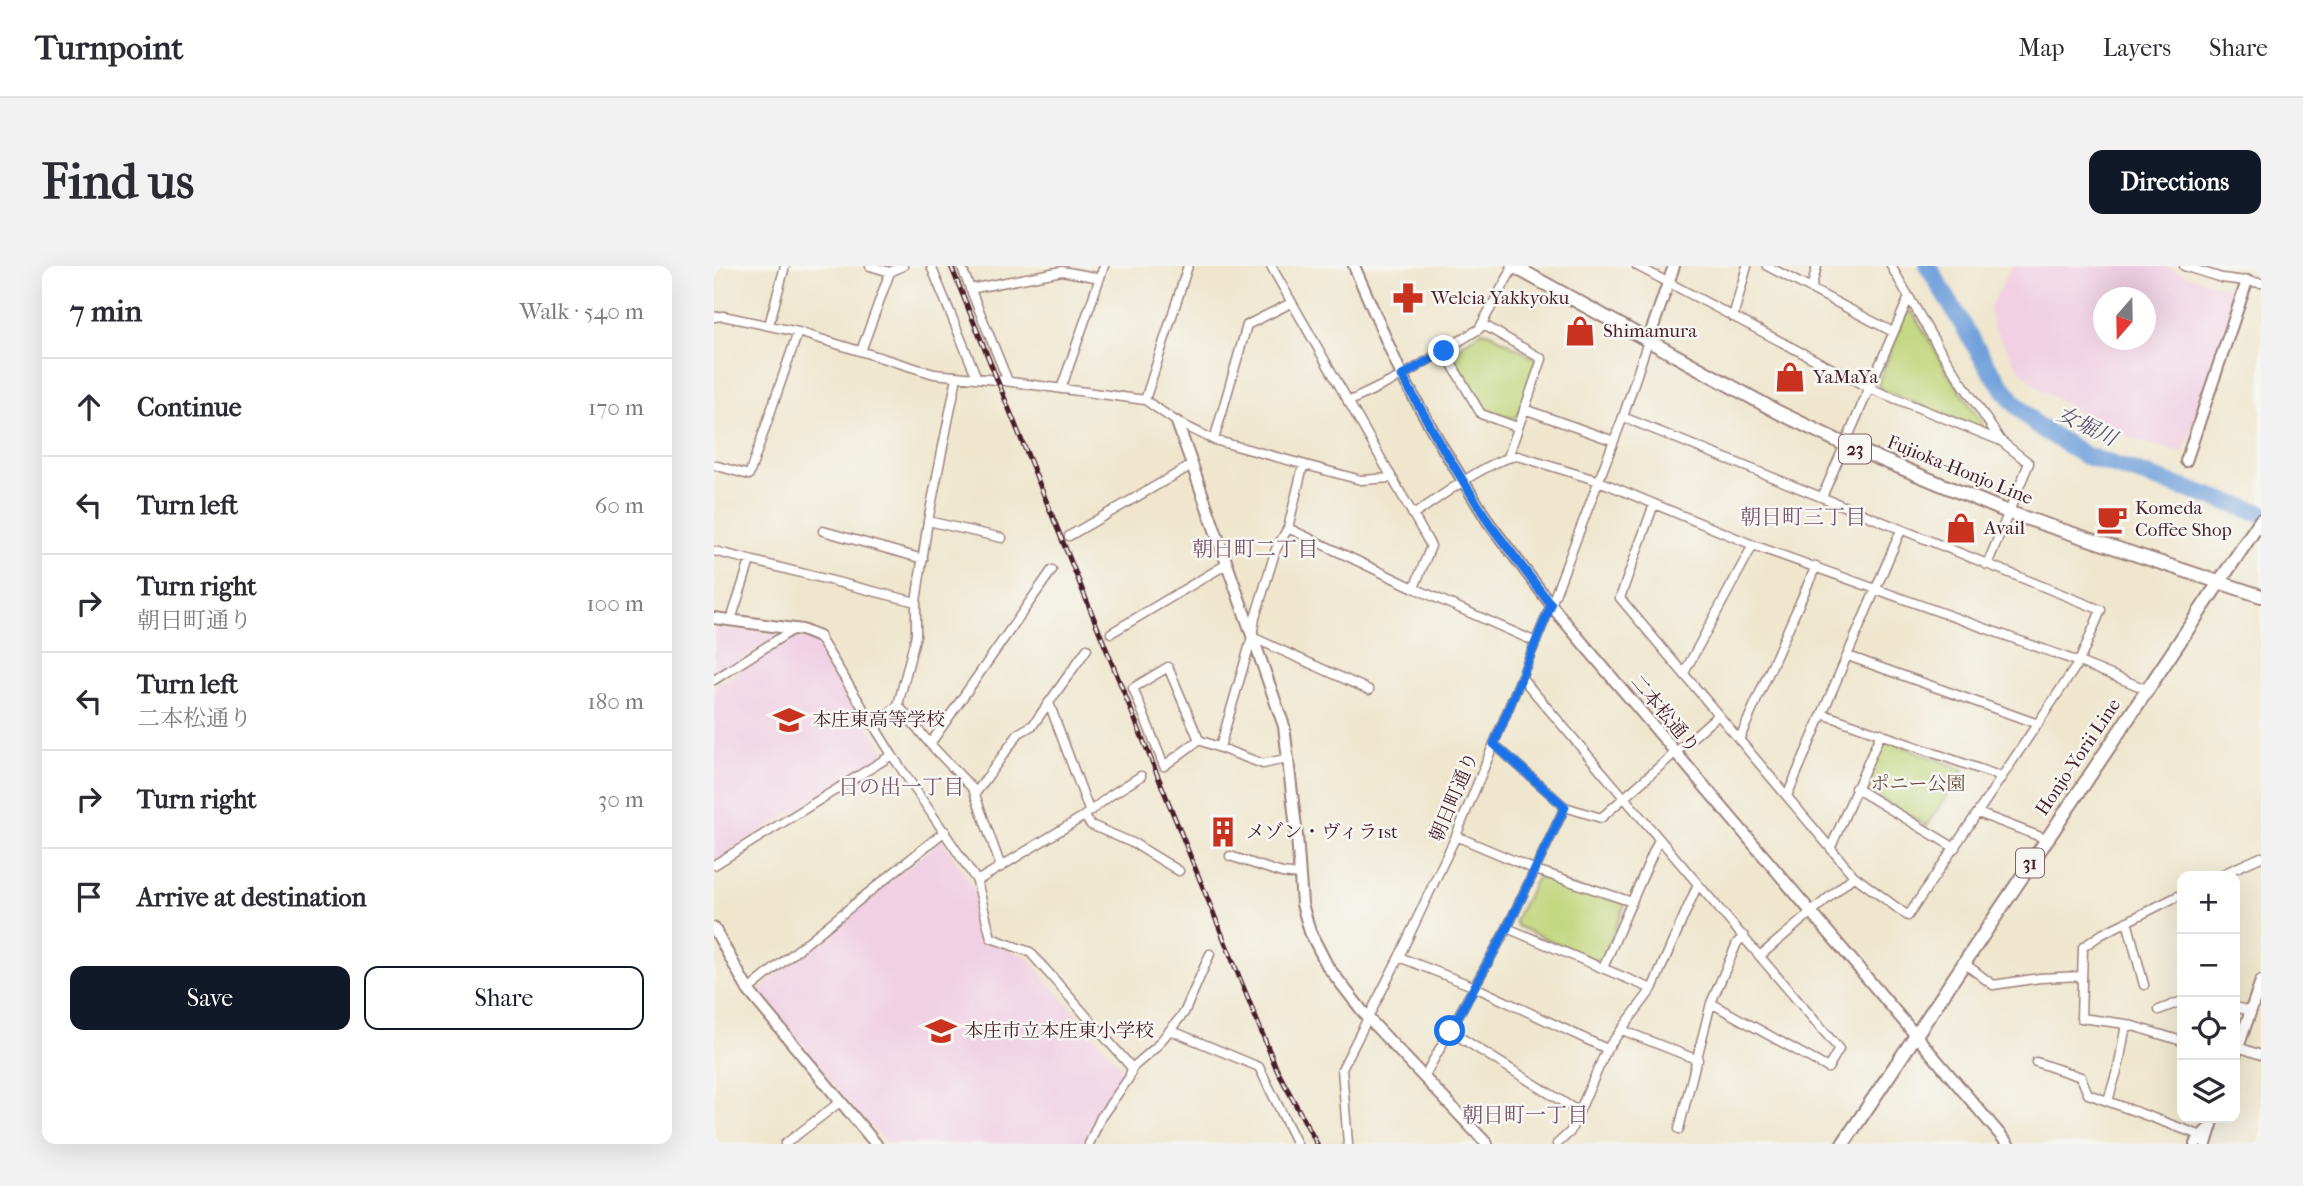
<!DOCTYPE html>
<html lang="en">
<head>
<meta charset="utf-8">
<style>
	:root { --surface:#fff; --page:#f2f2f3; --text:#2b2b33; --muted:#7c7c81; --line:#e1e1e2; --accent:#111827 }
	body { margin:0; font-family:"IM FELL French Canon","Noto Serif JP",serif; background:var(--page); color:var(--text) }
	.controls { position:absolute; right:21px; bottom:21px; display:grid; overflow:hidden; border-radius:14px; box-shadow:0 7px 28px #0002 }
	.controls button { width:63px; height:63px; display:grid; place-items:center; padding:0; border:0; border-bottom:2px solid var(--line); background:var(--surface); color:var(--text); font:35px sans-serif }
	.compass { position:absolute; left:1379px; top:21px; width:63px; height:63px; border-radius:50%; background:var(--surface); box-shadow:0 7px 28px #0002; rotate:200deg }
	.stop { position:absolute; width:21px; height:21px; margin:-16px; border:5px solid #1a73e8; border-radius:50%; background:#fff }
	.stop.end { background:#1a73e8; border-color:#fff; box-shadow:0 2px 7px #0008 }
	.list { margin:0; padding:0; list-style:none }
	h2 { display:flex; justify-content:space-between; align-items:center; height:91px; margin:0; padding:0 28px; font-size:30px }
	h2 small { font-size:23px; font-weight:400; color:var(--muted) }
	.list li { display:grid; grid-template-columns:46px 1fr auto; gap:21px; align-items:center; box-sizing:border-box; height:98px; padding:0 28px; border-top:2px solid var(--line) }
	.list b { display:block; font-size:26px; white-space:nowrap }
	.list p { margin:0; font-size:23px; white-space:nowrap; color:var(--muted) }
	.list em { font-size:23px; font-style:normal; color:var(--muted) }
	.actions { display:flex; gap:14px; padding:21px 28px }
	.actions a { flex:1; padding:16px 0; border:2px solid var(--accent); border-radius:14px; text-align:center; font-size:24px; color:var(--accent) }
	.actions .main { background:var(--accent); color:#fff }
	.icon { flex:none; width:38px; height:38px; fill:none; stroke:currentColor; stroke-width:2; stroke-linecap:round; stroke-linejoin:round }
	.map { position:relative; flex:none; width:1547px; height:878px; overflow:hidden; border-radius:14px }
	header { display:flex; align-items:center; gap:42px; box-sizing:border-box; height:98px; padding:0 35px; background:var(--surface); border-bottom:2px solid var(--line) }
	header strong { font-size:33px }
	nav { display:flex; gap:38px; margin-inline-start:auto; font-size:24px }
	.intro { display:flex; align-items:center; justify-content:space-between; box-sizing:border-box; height:168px; padding:0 42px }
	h1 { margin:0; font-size:49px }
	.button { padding:18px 32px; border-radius:14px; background:var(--accent); color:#fff; font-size:24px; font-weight:700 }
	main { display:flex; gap:42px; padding:0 42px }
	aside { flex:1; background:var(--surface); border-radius:14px; box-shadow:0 7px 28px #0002 }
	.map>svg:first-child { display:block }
	.built { fill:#f1d0e3; fill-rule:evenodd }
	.park { fill:#bfd477; stroke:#847a51; stroke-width:2 }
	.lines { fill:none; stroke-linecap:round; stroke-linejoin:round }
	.river { stroke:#72a1db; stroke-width:18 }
	.street-casing { stroke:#9c827c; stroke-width:11 }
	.secondary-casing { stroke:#9c827c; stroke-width:14 }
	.primary-casing { stroke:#9c827c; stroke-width:16 }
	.street { stroke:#fff; stroke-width:8 }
	.secondary { stroke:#fff; stroke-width:10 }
	.primary { stroke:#fff; stroke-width:12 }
	.rail-casing { stroke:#4a1f2b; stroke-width:5 }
	.rail { stroke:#f6f6f2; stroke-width:2.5; stroke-dasharray:8; stroke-linecap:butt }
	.route { stroke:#1a73e8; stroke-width:9 }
	.labels { text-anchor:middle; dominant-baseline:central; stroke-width:5; stroke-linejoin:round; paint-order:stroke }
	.shield { fill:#f6f6f2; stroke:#7e6067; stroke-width:2 }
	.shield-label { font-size:18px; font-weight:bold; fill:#4a1f2b }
	.poi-label { font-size:19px; fill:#4a1f2b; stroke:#f6f6f2; text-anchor:start }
	.street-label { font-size:19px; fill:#4a1f2b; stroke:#f6f6f2 }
	.park-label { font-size:19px; fill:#674c3e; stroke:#f6f6f2 }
	.water-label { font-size:21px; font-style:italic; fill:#5a5371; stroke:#f6f6f2 }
	.neighbourhood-label { font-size:21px; fill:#77546b; stroke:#f6f6f2 }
</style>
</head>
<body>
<header>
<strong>Turnpoint</strong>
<nav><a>Map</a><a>Layers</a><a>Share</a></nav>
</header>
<div class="intro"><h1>Find us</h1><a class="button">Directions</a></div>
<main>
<aside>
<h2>7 min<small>Walk · 540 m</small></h2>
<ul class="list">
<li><svg class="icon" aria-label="ahead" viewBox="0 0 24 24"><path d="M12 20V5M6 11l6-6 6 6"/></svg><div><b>Continue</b></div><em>170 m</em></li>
<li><svg class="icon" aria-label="left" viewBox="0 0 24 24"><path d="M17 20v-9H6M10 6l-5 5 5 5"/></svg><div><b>Turn left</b></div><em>60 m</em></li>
<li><svg class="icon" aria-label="right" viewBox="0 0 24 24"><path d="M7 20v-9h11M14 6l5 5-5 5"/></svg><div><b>Turn right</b><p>朝日町通り</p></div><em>100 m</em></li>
<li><svg class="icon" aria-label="left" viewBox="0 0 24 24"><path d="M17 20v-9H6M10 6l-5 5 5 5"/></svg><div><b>Turn left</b><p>二本松通り</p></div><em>180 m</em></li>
<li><svg class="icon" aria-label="right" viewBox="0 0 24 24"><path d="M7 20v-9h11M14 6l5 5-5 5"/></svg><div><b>Turn right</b></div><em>30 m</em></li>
<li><svg class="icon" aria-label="arrive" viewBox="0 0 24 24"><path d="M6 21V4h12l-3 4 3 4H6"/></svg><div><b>Arrive at destination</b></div></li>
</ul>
<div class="actions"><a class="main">Save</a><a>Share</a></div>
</aside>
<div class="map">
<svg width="1547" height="878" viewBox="0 0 1547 878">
	<rect width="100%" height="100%" fill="#f6f6f2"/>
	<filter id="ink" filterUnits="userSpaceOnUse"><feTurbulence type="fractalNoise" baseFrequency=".0143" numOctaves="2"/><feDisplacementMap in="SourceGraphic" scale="14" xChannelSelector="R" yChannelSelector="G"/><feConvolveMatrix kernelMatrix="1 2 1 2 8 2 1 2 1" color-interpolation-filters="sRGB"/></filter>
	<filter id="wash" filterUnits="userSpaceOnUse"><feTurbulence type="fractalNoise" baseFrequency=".00686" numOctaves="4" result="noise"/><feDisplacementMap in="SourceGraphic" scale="28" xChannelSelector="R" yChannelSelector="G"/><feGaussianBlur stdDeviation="1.57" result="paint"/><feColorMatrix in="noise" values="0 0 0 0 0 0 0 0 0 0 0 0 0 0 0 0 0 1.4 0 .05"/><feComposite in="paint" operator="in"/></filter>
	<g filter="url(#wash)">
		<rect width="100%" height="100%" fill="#efe6cd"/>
		<path class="built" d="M1298,0H1448L1503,19L1527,23L1470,186L1438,179L1393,164L1324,121L1305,103L1279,61L1275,43ZM1390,32H1432V74H1390Z
			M0,360L66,369L0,411Z
			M82,369L103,376L172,488L0,595V420Z
			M228,573L259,621L275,676L313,691L412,806L383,851L369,878H174L133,836L45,724Z"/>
		<path class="park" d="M1198,45L1234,107L1269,158L1266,163L1166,123L1164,118L1191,48Z
			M768,65L776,67L820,92L823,97L803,151L797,152L771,144L738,89L739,85Z
			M1172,474L1250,504L1213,560L1151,523L1149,519L1168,475Z
			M827,611L908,636L911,639L888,694L884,696L803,660L801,654L822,613Z"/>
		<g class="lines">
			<path class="river" d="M1214,0L1272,98L1299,135L1322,159L1372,190L1547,247"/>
		</g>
	</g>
	<g filter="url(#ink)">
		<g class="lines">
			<g class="street-casing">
				<path id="street" d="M156,0L176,6L189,0
					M217,0L263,112
					M247,0L294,115
					M557,0L717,280L700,322
					M923,0L1155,122L1287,175L1315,197L1273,299
					M1053,0L1179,66
					M1177,0L1224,81L1287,175
					M1470,0L1508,12L1547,17
					M256,23L348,5L386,12
					M1097,23L1103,0
					M0,51L9,50L84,66L220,108L283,114L431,134L463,156L500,174L647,214L678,212
					M1019,51L1033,0
					M55,59L71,0
					M770,59L828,93L794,191
					M147,85L176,6
					M730,85L767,148L803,161
					M347,123L390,0
					M431,134L474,0
					M634,136L688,110L765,63L800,0
					M810,143L900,175
					M909,151L1387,344L1365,396L1194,650L1140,610L906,332L940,238
					M500,174L533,59L577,37
					M0,199L35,209L84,66
					M1108,231L1195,31
					M699,249C724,233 777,192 804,190L885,215L1039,279L1365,396L1432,423
					M214,255L288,272
					M574,262L700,322L822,376
					M109,265L209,293
					M355,270L478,199
					M0,285L202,336
					M17,354L36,295
					M397,367L513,298
					M105,371L178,489L263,615L277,672L316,686L418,802L415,812L387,851L375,878
					M538,371L655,424
					M1134,390L1324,458
					M970,407L1039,279
					M807,411L1125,783L1114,802L997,737
					M0,414L80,363
					M335,437L375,544
					M184,439L216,478L259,523L287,601
					M1109,448L1288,511
					M162,463L167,454L184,439L202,369V336L214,255L243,111
					M485,474L450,500L419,422L454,401L485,474L549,498L575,492
					M1025,474L1102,300
					M216,478L338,304
					M780,478L851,541L887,552L1004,449
					M506,481L538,371L541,352L562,283L574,262L589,200
					M1141,522L1241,582
					M261,528L305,467L319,459L373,383
					M1073,530L1187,264
					M1264,547L1332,573
					M370,550L377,559L421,578L465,605
					M742,570L822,604L918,636
					M1117,581L1167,467
					M516,590L568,607L586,609
					M0,599L178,489
					M1504,610L1547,591
					M263,615L370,550L397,529L427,510
					M1468,628L1388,668L1369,681L1367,752L1412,758L1468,775
					M1413,655L1430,719
					M793,662L938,723
					M1047,689L1140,610
					M685,691L761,721L893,783
					M1250,697L1279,719L1326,712L1368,710
					M889,702L945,573
					M34,724L231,565
					M1521,741L1537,745
					M1445,744L1468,735
					M456,764L545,801L583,878
					M908,764L984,794
					M736,765L865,846
					M1524,781L1547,789
					M1322,796L1367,811L1374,828L1488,870
					M418,802L441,782L470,747L496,688
					M710,811L793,662L851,541
					M1394,835L1405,798L1412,758
					M965,863L997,737L1023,677L1030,670
					M71,878L126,836
					M634,878L628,803L685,691L742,570L841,329L909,151L934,75
					M843,878L856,866L893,783L938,723L984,618"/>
			</g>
			<g class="secondary-casing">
				<path id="secondary" d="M640,0L688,110L727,179L775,257L845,349L1294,878
					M934,75L960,0
					M463,156L570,460L583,570L588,638L596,666L614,701L653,751L773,878
					M1472,195L1533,15
					M0,352L88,364L105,371
					M0,662L34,724L162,878
					M1521,790L1547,715
					M1481,878L1493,864
					M1492,878L1500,852"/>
			</g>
			<g class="primary-casing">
				<path id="primary" d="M799,0L1064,146L1130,178L1296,247L1547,330
					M1129,878L1547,254"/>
			</g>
			<use href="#street" class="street"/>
			<use href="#secondary" class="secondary"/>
			<use href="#primary" class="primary"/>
			<g class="rail-casing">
				<path id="rail" d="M237,0L563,804L603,878"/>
			</g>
			<use href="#rail" class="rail"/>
		</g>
	</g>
	<g class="lines" filter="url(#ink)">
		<path class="route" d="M730,85L688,110L727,179L775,257L837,339L780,478L851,541L793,662L736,765"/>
	</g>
	<defs>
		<g id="pharmacy-bare" transform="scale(2.415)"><path d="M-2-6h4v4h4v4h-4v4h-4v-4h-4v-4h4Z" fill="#c8321e" stroke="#f6f6f2" stroke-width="2.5" paint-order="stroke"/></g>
		<g id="shop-bare" transform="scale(2.415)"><path d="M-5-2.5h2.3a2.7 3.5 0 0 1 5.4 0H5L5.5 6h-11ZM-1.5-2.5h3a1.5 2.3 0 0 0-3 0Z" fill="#c8321e" stroke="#f6f6f2" stroke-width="2.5" paint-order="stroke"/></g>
		<g id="cafe-bare" transform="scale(2.415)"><path d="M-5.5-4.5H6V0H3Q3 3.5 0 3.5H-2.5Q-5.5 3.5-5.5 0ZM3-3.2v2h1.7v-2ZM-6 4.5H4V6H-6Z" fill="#c8321e" stroke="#f6f6f2" stroke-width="2.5" paint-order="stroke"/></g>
		<g id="school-bare" transform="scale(2.415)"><path d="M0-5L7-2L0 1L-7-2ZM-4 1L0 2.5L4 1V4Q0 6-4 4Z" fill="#c8321e" stroke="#f6f6f2" stroke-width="2.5" paint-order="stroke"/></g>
		<g id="building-bare" transform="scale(2.415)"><path d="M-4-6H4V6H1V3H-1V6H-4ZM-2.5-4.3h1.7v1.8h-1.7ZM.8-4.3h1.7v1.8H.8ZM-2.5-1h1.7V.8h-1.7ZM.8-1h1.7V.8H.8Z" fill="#c8321e" stroke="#f6f6f2" stroke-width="2.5" paint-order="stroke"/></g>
	</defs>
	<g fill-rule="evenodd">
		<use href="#pharmacy-bare" x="694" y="32"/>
		<use href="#shop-bare" x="866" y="65"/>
		<use href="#shop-bare" x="1076" y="111"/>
		<use href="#cafe-bare" x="1398" y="253"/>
		<use href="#shop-bare" x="1247" y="262"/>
		<use href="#school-bare" x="75" y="454"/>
		<use href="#building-bare" x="509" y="566"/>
		<use href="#school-bare" x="227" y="765"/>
	</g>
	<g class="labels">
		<g class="shield">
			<rect x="1125" y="168.5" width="32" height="29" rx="5"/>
			<rect x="1302" y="582.5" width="28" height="29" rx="5"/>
		</g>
		<g class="shield-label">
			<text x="1141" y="183">23</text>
			<text x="1316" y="597">31</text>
		</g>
		<g class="poi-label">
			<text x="717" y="32">Welcia Yakkyoku</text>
			<text x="889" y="65">Shimamura</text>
			<text x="1099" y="111">YaMaYa</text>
			<text x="1421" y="242">Komeda<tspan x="1421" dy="22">Coffee Shop</tspan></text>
			<text x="1270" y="262">Avail</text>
			<text x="98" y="454">本庄東高等学校</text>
			<text x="532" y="566">メゾン・ヴィラ1st</text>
			<text x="250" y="765">本庄市立本庄東小学校</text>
		</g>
		<g class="street-label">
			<text transform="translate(1246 204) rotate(22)">Fujioka-Honjo Line</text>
			<text transform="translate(951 448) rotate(50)">二本松通り</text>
			<text transform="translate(1364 491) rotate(-56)">Honjo-Yorii Line</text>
			<text transform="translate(740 531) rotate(-67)">朝日町通り</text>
		</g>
		<g class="park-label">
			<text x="1204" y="518">ポニー公園</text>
		</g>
		<g class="water-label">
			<text transform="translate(1373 160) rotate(26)">女堀川</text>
		</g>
		<g class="neighbourhood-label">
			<text x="1089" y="251">朝日町三丁目</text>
			<text x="541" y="283">朝日町二丁目</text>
			<text x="187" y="521">日の出一丁目</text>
			<text x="811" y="849">朝日町一丁目</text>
		</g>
	</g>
</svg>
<div class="controls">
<button>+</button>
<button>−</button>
<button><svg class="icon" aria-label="locate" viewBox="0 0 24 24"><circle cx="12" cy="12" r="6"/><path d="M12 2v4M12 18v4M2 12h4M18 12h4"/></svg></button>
<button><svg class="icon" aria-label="layers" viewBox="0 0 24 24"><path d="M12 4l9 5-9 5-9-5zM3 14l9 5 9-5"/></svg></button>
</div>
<svg class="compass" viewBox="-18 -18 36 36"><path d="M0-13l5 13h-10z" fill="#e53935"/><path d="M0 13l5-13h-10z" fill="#7c7c81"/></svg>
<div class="stop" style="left:736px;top:765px"></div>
<div class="stop end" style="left:730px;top:85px"></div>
</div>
</main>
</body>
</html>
